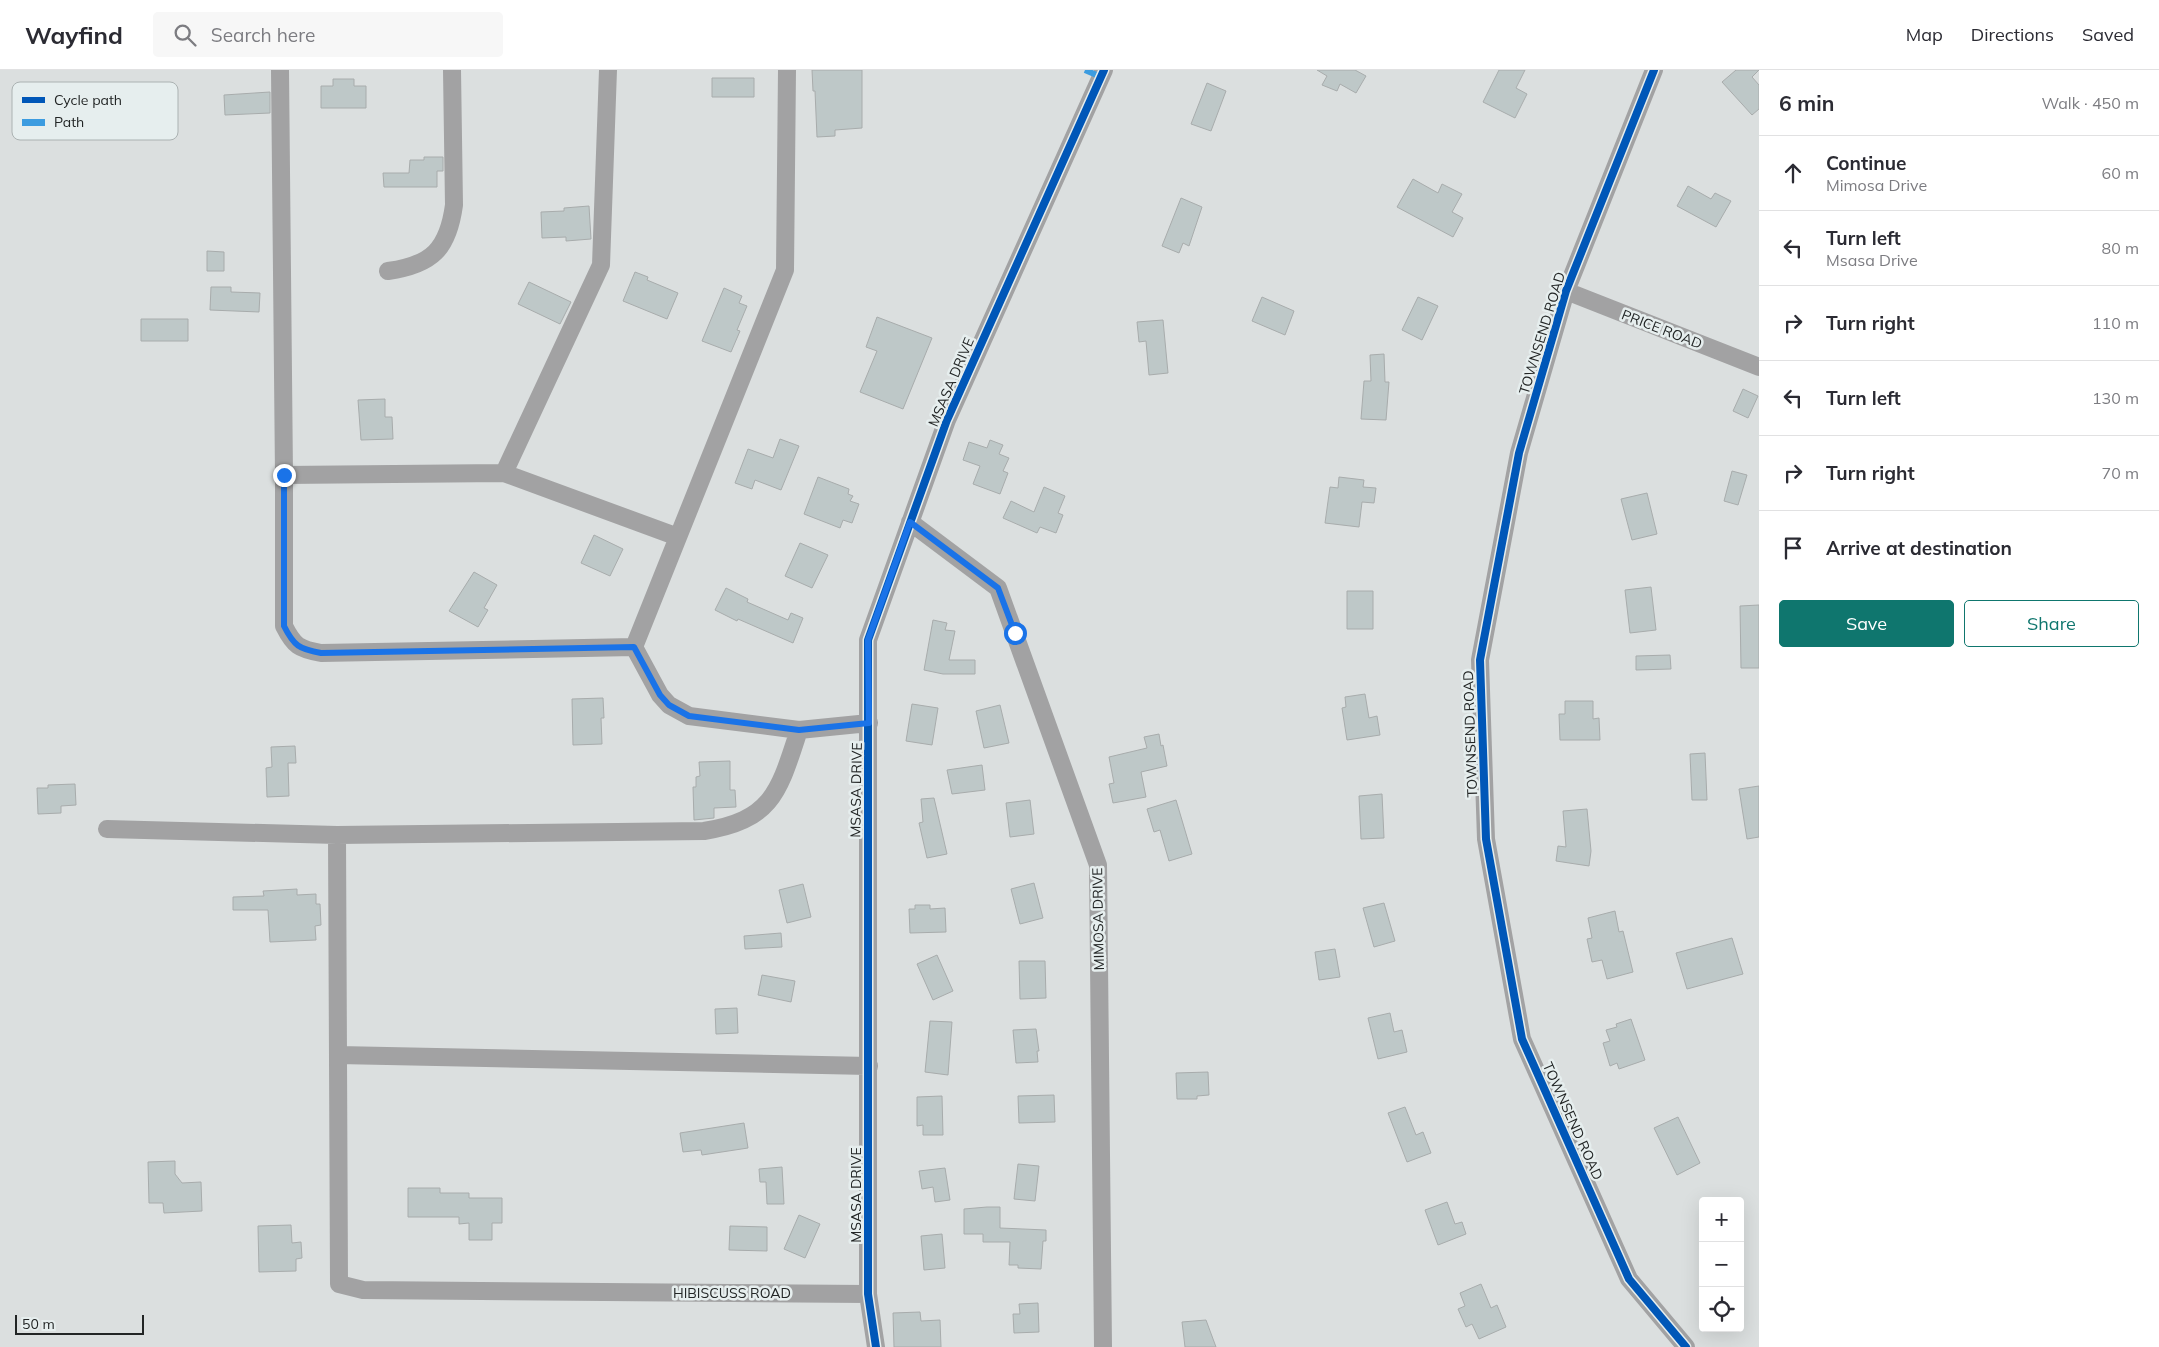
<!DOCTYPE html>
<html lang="en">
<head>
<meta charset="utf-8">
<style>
	:root { --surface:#fff; --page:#f7f7f7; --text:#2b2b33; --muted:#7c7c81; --line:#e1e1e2; --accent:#0f766e }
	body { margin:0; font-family:Mulish,sans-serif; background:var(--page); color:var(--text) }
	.controls { position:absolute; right:15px; bottom:15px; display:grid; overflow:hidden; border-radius:5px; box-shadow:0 5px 20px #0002 }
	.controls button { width:45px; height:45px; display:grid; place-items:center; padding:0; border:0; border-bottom:1px solid var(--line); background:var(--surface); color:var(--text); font:25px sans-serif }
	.scale { position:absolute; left:15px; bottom:12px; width:129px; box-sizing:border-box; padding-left:5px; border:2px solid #222525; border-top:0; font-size:14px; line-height:18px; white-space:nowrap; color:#222525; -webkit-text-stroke:4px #e6eeee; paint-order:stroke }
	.stop { position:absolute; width:15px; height:15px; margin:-11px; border:4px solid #1a73e8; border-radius:50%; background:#fff }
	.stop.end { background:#1a73e8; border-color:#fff; box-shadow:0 1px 5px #0008 }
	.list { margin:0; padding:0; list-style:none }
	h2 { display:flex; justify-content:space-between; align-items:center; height:65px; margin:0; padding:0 20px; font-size:21px }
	h2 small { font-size:16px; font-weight:400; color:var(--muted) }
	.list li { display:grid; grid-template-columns:32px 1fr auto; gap:15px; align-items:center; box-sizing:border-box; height:75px; padding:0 20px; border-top:1px solid var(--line) }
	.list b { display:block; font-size:19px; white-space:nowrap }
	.list p { margin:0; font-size:16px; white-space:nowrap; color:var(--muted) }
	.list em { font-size:16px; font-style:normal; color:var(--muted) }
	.actions { display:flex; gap:10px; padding:15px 20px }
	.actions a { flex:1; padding:11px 0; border:1px solid var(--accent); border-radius:5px; text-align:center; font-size:18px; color:var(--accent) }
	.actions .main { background:var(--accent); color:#fff }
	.icon { flex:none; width:28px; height:28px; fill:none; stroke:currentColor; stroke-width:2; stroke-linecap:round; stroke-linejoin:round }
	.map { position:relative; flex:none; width:1759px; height:1277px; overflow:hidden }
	header { display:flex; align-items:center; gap:30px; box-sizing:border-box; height:70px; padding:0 25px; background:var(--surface); border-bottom:1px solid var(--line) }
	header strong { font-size:24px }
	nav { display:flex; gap:28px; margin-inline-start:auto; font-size:18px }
	.search { width:350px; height:45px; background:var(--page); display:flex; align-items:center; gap:12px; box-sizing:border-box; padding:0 18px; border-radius:5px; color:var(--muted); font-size:19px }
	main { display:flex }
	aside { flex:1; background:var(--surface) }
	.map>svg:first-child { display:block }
	.building { fill:#bec8c8; stroke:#a8acac }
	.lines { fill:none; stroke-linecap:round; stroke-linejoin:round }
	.street { stroke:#a2a2a3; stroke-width:18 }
	.quiet { stroke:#3c9ce0; stroke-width:6; stroke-dasharray:12 6; stroke-linecap:butt }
	.cycleway-casing { stroke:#e6eeee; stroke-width:11 }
	.cycleway { stroke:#0057b8; stroke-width:8 }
	.route { stroke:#1a73e8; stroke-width:6 }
	.labels { text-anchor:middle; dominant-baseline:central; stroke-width:5; stroke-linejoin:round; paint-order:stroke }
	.street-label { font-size:14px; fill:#222525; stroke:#e6eeee }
	.key { fill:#e6eeee; stroke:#abb2b2; stroke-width:1 }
	.key-label { font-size:14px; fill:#222525 }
</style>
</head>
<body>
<header>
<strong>Wayfind</strong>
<div class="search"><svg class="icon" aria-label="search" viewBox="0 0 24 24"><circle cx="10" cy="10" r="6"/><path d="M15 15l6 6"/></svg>Search here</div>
<nav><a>Map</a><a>Directions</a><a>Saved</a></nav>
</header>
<main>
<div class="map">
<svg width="1759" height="1277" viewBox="0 0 1759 1277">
	<rect width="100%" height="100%" fill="#dbdfdf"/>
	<path class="building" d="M812,0H862V58L835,60V66L817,67L815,21H813Z
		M1317,0H1355L1366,6L1356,23L1340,14L1337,21L1322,15L1327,6Z
		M1499,0H1525L1516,18L1527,24L1515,48L1483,32Z
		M1736,0H1759L1752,7L1759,15V39L1752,45L1722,12Z
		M712,8H754V27H712Z
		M333,9H354V16H366V38H321V16H333Z
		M1207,13L1226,21L1211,61L1191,54Z
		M270,22V43L225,45L224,25Z
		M424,87H443V101H437V117H384L383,103H409L410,90H424Z
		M1413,109L1438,123L1442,114L1462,124L1452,142L1463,148L1453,167L1397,137Z
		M1688,116L1711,129L1715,123L1731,131L1716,157L1677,136Z
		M1181,128L1202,137L1189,176L1183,173L1179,183L1162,176Z
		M589,136L591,169L566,171V167L542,168L541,142L564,141V138Z
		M207,181L224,182V201H207Z
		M635,202L648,207L647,210L678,223L667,249L623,231Z
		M529,212L571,232L560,254L518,234Z
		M211,217H231V222L260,223L259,242L210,240Z
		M724,218L742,226L739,233L747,236L737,260L740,261L731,282L702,271Z
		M1262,227L1294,241L1285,265L1252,251Z
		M1418,227L1438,236L1422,270L1402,260Z
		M877,247L932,268L903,339L860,322L877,281L866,277Z
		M141,249H188V271H141Z
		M1163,250L1168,303L1149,305L1146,271L1139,272L1137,252Z
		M1384,284L1385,312H1389L1386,350L1361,349L1364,311H1371L1370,285Z
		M1743,319L1758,326L1748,348L1733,341Z
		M385,329V347H392L393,369L361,370L358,330Z
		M780,369L799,376L781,420L755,410L752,419L735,413L748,379L773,388Z
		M990,370L1003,375L999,384L1009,388L1003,401L1008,403L1000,424L973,414L980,396L963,390L969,372L987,378Z
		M1732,401L1747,405L1738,435L1724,431Z
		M818,407L849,419L848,424L853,426L850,431L859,434L852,453L843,450L840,458L804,444Z
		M1339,407L1364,410L1363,417L1376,418L1374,433L1362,432L1359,457L1325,453L1330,417L1338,418Z
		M1044,417L1065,426L1058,443L1063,445L1056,463L1040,457L1037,463L1003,448L1011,431L1034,442Z
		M1647,423L1657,464L1632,470L1621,429Z
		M594,465L623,479L610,506L581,493Z
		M800,473L828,485L812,518L785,506Z
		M474,502L497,515L484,538L488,540L478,557L449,541Z
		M1651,517L1656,560L1630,563L1625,520Z
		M726,518L748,529L747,532L788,550L791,543L803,548L793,573L738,549L737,551L715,540Z
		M1347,521H1373V559H1347Z
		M1759,535V598H1741L1740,536Z
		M933,550L947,553L945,560L955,561L949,590H975V604H943L924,600Z
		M1670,585L1671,599L1636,600V586Z
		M1365,624L1369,648L1377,646L1380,665L1347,670L1342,638L1346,637L1345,627Z
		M603,628L604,648H601L602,674L573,675L572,629Z
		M1565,631H1593V649L1599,648L1600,670H1560L1559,644H1565Z
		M912,634L938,638L932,675L906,671Z
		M1000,635L1009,673L984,678L976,641Z
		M1159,664L1161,676L1163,675L1167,696L1141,702L1146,727L1113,733L1109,714L1114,713L1109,687L1147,678L1144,667Z
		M295,676L296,693H288L289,726L267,727L266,698L272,697L271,677Z
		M1705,683L1707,730H1692L1690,684Z
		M730,691V720H735L736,737L714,738V748L694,750L693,717H696V707L700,706L699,692Z
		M982,695L985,720L952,724L947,700Z
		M75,714L76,735L61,736V743L38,744L37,718H48V715Z
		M1759,716V767L1747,769L1739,719Z
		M1382,724L1384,768L1361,769L1359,726Z
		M934,728L947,784L927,788L919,753L923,752L921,729Z
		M1030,730L1034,764L1010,767L1006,733Z
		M1176,730L1192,784L1169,791L1160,760L1154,762L1147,739Z
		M1587,739L1591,781L1589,796L1556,791L1558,776L1566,777L1563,741Z
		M1034,813L1043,848L1020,854L1011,819Z
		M803,814L811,847L787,853L779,820Z
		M297,819V825L316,824V834H320L321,855L315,856L316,870L270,872L268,840H233V827L264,826L263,821Z
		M1384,833L1395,871L1374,877L1363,838Z
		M915,835H930V839L945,838L946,862L910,863L909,839H915Z
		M1615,841L1619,862L1623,861L1633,902L1607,909L1602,890L1592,892L1587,869L1592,868L1588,848Z
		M781,863L782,877L745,879L744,866Z
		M1732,868L1743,904L1687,919L1676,883Z
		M1335,879L1340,907L1319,910L1315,882Z
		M937,885L953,921L933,930L917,894Z
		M1019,891H1045L1046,928L1020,929Z
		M762,905L795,911L791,932L758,925Z
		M737,938L738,963L716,964L715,939Z
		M1390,943L1394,962L1402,960L1407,982L1378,989L1368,948Z
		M1631,949L1645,990L1619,999L1617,993L1610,996L1603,973L1610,971L1606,960L1617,957L1616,954Z
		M930,951L952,952L948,1005L925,1002Z
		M1036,959L1039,981H1037L1038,992L1016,993L1013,960Z
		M1208,1002L1209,1025L1197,1026V1029H1177L1176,1003Z
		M1054,1025L1055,1052L1019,1053L1018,1026Z
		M942,1026L943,1065H923V1055L917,1056V1027Z
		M1405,1037L1416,1065L1423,1062L1431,1083L1407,1092L1388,1043Z
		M1678,1047L1700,1093L1677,1105L1654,1058Z
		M744,1053L748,1078L702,1085L701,1080L683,1082L680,1063Z
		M175,1091V1104L182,1113L201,1112L202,1141L164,1143L163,1133H149L148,1092Z
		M1018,1094L1039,1096L1035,1131L1014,1129Z
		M782,1097L784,1134H767L766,1112H760L759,1099Z
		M945,1098L950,1130L935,1132L933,1117L922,1119L919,1101Z
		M408,1118H440V1123H469V1128H502V1153H492V1170H469V1153L459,1154V1147H408Z
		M1447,1132L1455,1154L1462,1152L1466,1164L1438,1175L1425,1140Z
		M987,1137H1000V1158L1046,1160V1171H1043L1041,1199L1018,1198V1195H1009L1010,1172H983V1164H964V1139Z
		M799,1145L820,1154L805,1188L784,1179Z
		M291,1155L292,1173L301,1172L302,1188L296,1189V1201L259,1202L258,1156Z
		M730,1156L767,1157V1181L729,1180Z
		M942,1164L945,1198L924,1200L921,1166Z
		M1481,1214L1491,1238L1497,1235L1506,1257L1479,1269L1472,1254L1466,1257L1458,1239L1465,1236L1460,1223Z
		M1038,1233L1039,1262L1014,1263L1013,1244H1020L1019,1234Z
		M920,1242L921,1251L940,1250L941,1277H894L893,1243Z
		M1206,1250L1216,1277H1185L1182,1252Z"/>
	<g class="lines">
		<path class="street" d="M280,0L284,405V556C294,576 299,579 321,583L634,577
			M787,0L785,200L634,577L660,625L669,635L689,646L799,660L869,653
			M1654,0L1566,221L1519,383L1480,590L1486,769L1522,969L1629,1209L1686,1277
			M388,201C432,195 448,179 454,135L452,0
			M1566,221L1759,297
			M504,403L601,195L608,0
			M284,405L504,403L678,467
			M910,452L998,518L1098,795L1103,1277
			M107,759L337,765L704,761C773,750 779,721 799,660
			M337,765L339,1214L363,1220L868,1224
			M338,985L869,996
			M876,1277L868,1224V570L947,350L1104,0"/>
		<path class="quiet" d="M1085,0L1101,7"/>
		<g class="cycleway-casing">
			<path id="cycleway" d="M1654,0L1566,221L1519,383L1480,590L1486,769L1522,969L1629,1209L1686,1277
				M876,1277L868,1224V570L947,350L1104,0"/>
		</g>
		<use href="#cycleway" class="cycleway"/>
	</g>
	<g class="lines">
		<path class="route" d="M284,405V556C294,576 299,579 321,583L634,577L660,625L669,635L689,646L799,660L869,653L868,570L910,452L998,518L1015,563"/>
	</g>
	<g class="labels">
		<g class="street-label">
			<text transform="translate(1662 259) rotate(21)">PRICE ROAD</text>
			<text transform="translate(1542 263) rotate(-73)">TOWNSEND ROAD</text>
			<text transform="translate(951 312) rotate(-67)">MSASA DRIVE</text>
			<text transform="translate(1470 664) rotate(-92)">TOWNSEND ROAD</text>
			<text transform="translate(856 720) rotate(-89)">MSASA DRIVE</text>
			<text transform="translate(1098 849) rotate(-91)">MIMOSA DRIVE</text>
			<text transform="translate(1573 1051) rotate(66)">TOWNSEND ROAD</text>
			<text transform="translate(856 1125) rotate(-90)">MSASA DRIVE</text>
			<text x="732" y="1223">HIBISCUSS ROAD</text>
		</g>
	</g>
	<rect x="12" y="12" width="166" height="58" rx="8" class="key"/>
	<rect x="22" y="27" width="23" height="6" fill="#0057b8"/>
	<rect x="22" y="49" width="23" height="7" fill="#3c9ce0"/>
	<g class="key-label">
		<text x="54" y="35">Cycle path</text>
		<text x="54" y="57">Path</text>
	</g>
</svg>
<div class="controls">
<button>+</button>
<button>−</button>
<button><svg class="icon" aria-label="locate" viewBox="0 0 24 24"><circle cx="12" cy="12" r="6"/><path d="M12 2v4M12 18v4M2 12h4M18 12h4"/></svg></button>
</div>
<div class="scale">50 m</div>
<div class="stop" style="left:1015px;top:563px"></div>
<div class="stop end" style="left:284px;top:405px"></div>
</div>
<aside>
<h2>6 min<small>Walk · 450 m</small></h2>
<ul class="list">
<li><svg class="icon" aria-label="ahead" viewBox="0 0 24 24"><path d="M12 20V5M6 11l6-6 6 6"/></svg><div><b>Continue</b><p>Mimosa Drive</p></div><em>60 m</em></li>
<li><svg class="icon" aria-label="left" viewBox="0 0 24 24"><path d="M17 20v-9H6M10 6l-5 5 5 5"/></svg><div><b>Turn left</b><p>Msasa Drive</p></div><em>80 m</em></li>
<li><svg class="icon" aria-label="right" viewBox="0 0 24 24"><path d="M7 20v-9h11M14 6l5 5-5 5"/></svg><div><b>Turn right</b></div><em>110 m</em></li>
<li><svg class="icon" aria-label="left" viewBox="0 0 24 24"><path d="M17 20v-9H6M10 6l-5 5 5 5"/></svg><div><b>Turn left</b></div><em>130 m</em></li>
<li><svg class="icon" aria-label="right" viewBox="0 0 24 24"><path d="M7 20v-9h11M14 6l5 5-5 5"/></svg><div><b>Turn right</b></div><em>70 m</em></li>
<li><svg class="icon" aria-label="arrive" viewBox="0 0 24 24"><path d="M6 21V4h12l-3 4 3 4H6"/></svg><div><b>Arrive at destination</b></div></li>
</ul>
<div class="actions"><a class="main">Save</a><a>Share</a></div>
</aside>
</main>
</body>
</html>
